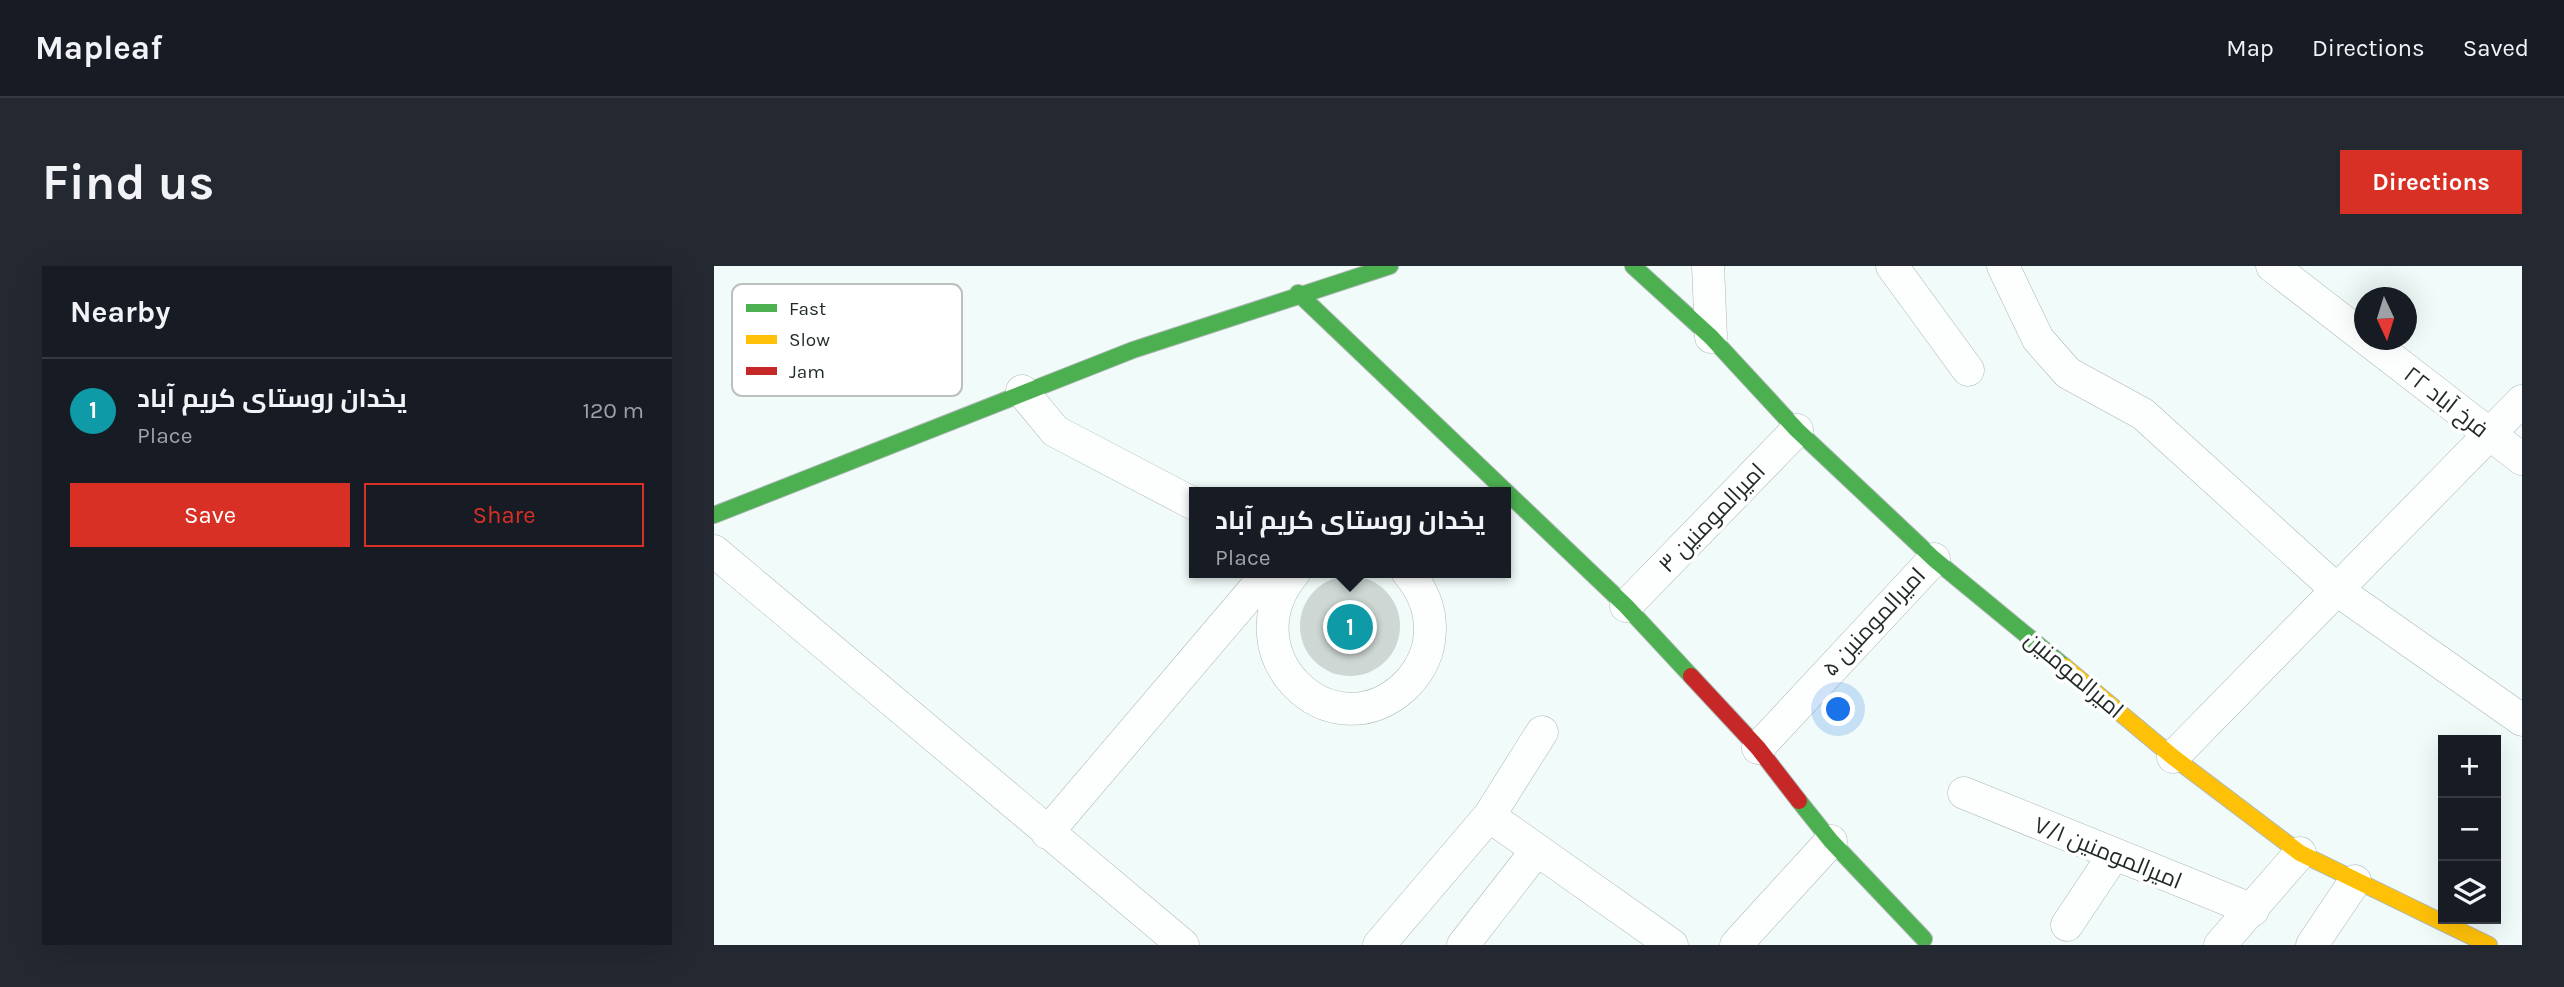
<!DOCTYPE html>
<html lang="en">
<head>
<meta charset="utf-8">
<style>
	:root { --surface:#171b24; --page:#242831; --text:#f1f3f6; --muted:#9ea1a6; --line:#363941; --accent:#d93025 }
	body { margin:0; font-family:Karla,Cairo,sans-serif; background:var(--page); color:var(--text) }
	.controls { position:absolute; right:21px; bottom:21px; display:grid; overflow:hidden; border-radius:0px; box-shadow:0 7px 28px #0002 }
	.controls button { width:63px; height:63px; display:grid; place-items:center; padding:0; border:0; border-bottom:2px solid var(--line); background:var(--surface); color:var(--text); font:35px sans-serif }
	.compass { position:absolute; left:1640px; top:21px; width:63px; height:63px; border-radius:50%; background:var(--surface); box-shadow:0 7px 28px #0002; rotate:176deg }
	.you { position:absolute; left:1125px; top:444px; width:24px; height:24px; margin:-18px; border:5px solid #fff; border-radius:50%; background:#1a73e8; box-shadow:0 0 0 10px #1a73e833 }
	.badge { display:grid; place-items:center; width:46px; height:46px; border-radius:50%; background:var(--accent); color:#fff; font-size:23px; font-weight:700 }
	.pin { position:absolute; translate:-50% -50%; border:4px solid #fff; box-shadow:0 2px 7px #0006 }
	.popup { position:absolute; left:475px; top:221px; width:322px; height:91px; box-sizing:border-box; display:grid; place-content:center; border-radius:0px; background:var(--surface); filter:drop-shadow(0 2px 5px #0005); font-size:23px; white-space:nowrap; color:var(--muted) }
	.popup b { font-size:26px; color:var(--text) }
	.popup::after { content:''; position:absolute; left:50%; top:100%; margin-left:-14px; border:14px solid transparent; border-top-color:var(--surface) }
	.list { margin:0; padding:0; list-style:none }
	h2 { display:flex; justify-content:space-between; align-items:center; height:91px; margin:0; padding:0 28px; font-size:30px }
	h2 small { font-size:23px; font-weight:400; color:var(--muted) }
	.list li { display:grid; grid-template-columns:46px 1fr auto; gap:21px; align-items:center; box-sizing:border-box; height:105px; padding:0 28px; border-top:2px solid var(--line) }
	.list b { display:block; font-size:26px; white-space:nowrap }
	.list p { margin:0; font-size:23px; white-space:nowrap; color:var(--muted) }
	.list em { font-size:23px; font-style:normal; color:var(--muted) }
	.actions { display:flex; gap:14px; padding:21px 28px }
	.actions a { flex:1; padding:16px 0; border:2px solid var(--accent); border-radius:0px; text-align:center; font-size:24px; color:var(--accent) }
	.actions .main { background:var(--accent); color:#fff }
	.icon { flex:none; width:38px; height:38px; fill:none; stroke:currentColor; stroke-width:2; stroke-linecap:round; stroke-linejoin:round }
	.map { position:relative; flex:none; width:1808px; height:679px; overflow:hidden; border-radius:0px }
	header { display:flex; align-items:center; gap:42px; box-sizing:border-box; height:98px; padding:0 35px; background:var(--surface); border-bottom:2px solid var(--line) }
	header strong { font-size:33px }
	nav { display:flex; gap:38px; margin-inline-start:auto; font-size:24px }
	.intro { display:flex; align-items:center; justify-content:space-between; box-sizing:border-box; height:168px; padding:0 42px }
	h1 { margin:0; font-size:49px }
	.button { padding:18px 32px; border-radius:0px; background:var(--accent); color:#fff; font-size:24px; font-weight:700 }
	main { display:flex; gap:42px; padding:0 42px }
	aside { flex:1; background:var(--surface); border-radius:0px; box-shadow:0 7px 28px #0002 }
	.map>svg:first-child { display:block }
	.building { fill:#ced7d4 }
	.lines { fill:none; stroke-linecap:round; stroke-linejoin:round }
	.street-casing { stroke:#adb7b5; stroke-width:33 }
	.fast-casing { stroke:#adb7b5; stroke-width:18 }
	.slow-casing { stroke:#adb7b5; stroke-width:18 }
	.jam-casing { stroke:#adb7b5; stroke-width:18 }
	.street { stroke:#fdfefe; stroke-width:32 }
	.fast { stroke:#4caf50; stroke-width:16 }
	.slow { stroke:#ffc107; stroke-width:16 }
	.jam { stroke:#c62828; stroke-width:16 }
	.labels { text-anchor:middle; dominant-baseline:central; stroke-width:7; stroke-linejoin:round; paint-order:stroke }
	.street-label { font-size:23px; fill:#1f2a28; stroke:#fff }
	.key { fill:#fff; stroke:#bcbfbe; stroke-width:2 }
	.key-label { font-size:19px; fill:#1f2a28 }
</style>
</head>
<body>
<header>
<strong>Mapleaf</strong>
<nav><a>Map</a><a>Directions</a><a>Saved</a></nav>
</header>
<div class="intro"><h1>Find us</h1><a class="button">Directions</a></div>
<main>
<aside>
<h2>Nearby<small></small></h2>
<ul class="list">
<li><span class="badge" style="background:#0f9aa8">1</span><div><b>یخدان روستای کریم آباد</b><p>Place</p></div><em>120 m</em></li>
</ul>
<div class="actions"><a class="main">Save</a><a>Share</a></div>
</aside>
<div class="map">
<svg width="1808" height="679" viewBox="0 0 1808 679">
	<rect width="100%" height="100%" fill="#f1fbf9"/>
	<path class="building" d="M586 360a50 50 0 1 1 100 0a50 50 0 1 1-100 0Z"/>
	<g class="lines">
		<g class="street-casing">
			<path id="street" d="M994,0L997,71
				M1178,0L1254,104
				M1289,0L1324,73L1354,107L1429,148L1623,324L1808,454
				M1558,0L1808,193
				M308,125L341,165L480,238
				M0,285L469,679
				M580,307C514,386 615,487 689,422C701,411 710,397 714,381C720,353 712,328 694,307
				M912,340L1083,164
				M1044,482L1220,293
				M1459,491L1808,135
				M1250,527L1539,644
				M775,550L958,679
				M333,567L554,307
				M1353,659L1399,590
				M665,679L775,550L828,466
				M749,679L823,584
				M1022,679L1117,575
				M1506,679L1586,587
				M1598,679L1641,615"/>
		</g>
		<g class="fast-casing">
			<path id="fast" d="M919,0L997,71L1083,164L1220,293L1350,400
				M584,27L912,340L977,410
				M0,249L419,84L676,0
				M1085,535L1117,575L1210,673"/>
		</g>
		<g class="slow-casing">
			<path id="slow" d="M1350,400L1459,491L1586,587L1775,679"/>
		</g>
		<g class="jam-casing">
			<path id="jam" d="M977,410L1044,482L1085,535"/>
		</g>
		<use href="#street" class="street"/>
		<use href="#fast" class="fast"/>
		<use href="#slow" class="slow"/>
		<use href="#jam" class="jam"/>
	</g>
	<g class="labels">
		<g class="street-label">
			<text transform="translate(1732 136) rotate(38)">فرخ آباد ۲۲</text>
			<text transform="translate(998 252) rotate(-46)">امیرالمومنین ۳</text>
			<text transform="translate(1160 356) rotate(-47)">امیرالمومنین ۵</text>
			<text transform="translate(1360 409) rotate(40)">امیرالمومنین</text>
			<text transform="translate(1394 587) rotate(22)">امیرالمومنین ۷/۱</text>
		</g>
	</g>
	<rect x="18" y="18" width="230" height="112" rx="10" class="key"/>
	<rect x="32" y="38" width="31" height="8" fill="#4caf50"/>
	<rect x="32" y="69" width="31" height="9" fill="#ffc107"/>
	<rect x="32" y="101" width="31" height="8" fill="#c62828"/>
	<g class="key-label">
		<text x="75" y="49">Fast</text>
		<text x="75" y="80">Slow</text>
		<text x="75" y="112">Jam</text>
	</g>
</svg>
<div class="controls">
<button>+</button>
<button>−</button>
<button><svg class="icon" aria-label="layers" viewBox="0 0 24 24"><path d="M12 4l9 5-9 5-9-5zM3 14l9 5 9-5"/></svg></button>
</div>
<svg class="compass" viewBox="-18 -18 36 36"><path d="M0-13l5 13h-10z" fill="#e53935"/><path d="M0 13l5-13h-10z" fill="#9ea1a6"/></svg>
<div class="you"></div>
<div class="pin badge" style="left:636px;top:361px;background:#0f9aa8">1</div>
<div class="popup"><b>یخدان روستای کریم آباد</b>Place</div>
</div>
</main>
</body>
</html>
